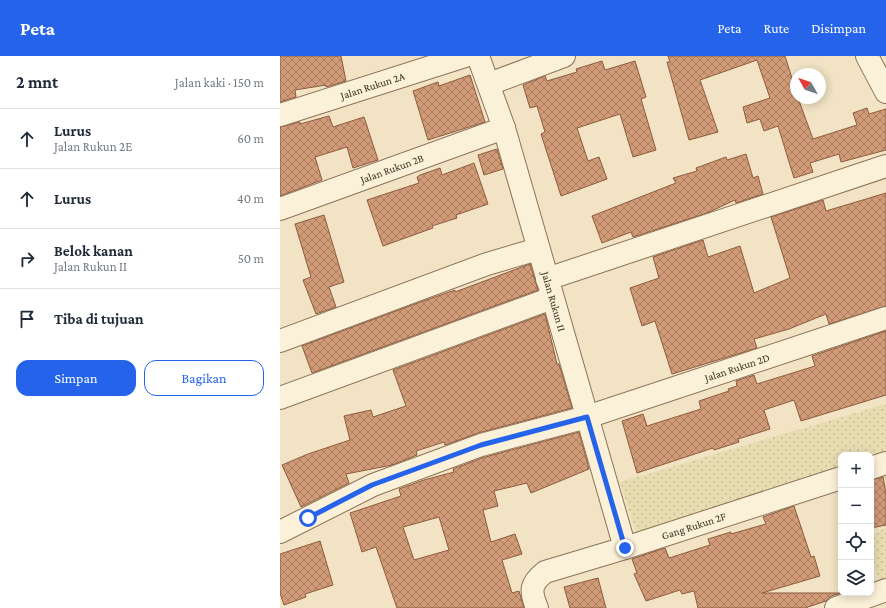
<!DOCTYPE html>
<html lang="id">
<head>
<meta charset="utf-8">
<style>
	:root { --surface:#fff; --page:#f2f2f3; --text:#1f2937; --muted:#747a83; --line:#e0e1e3; --accent:#2563eb }
	body { margin:0; font-family:"Crimson Pro",serif; background:var(--page); color:var(--text) }
	.controls { position:absolute; right:12px; bottom:12px; display:grid; overflow:hidden; border-radius:8px; box-shadow:0 2px 10px #0003 }
	.controls button { width:36px; height:36px; display:grid; place-items:center; padding:0; border:0; border-bottom:1px solid var(--line); background:var(--surface); color:var(--text); font:20px sans-serif }
	.compass { position:absolute; left:510px; top:12px; width:36px; height:36px; border-radius:50%; background:var(--surface); box-shadow:0 2px 10px #0003; rotate:310deg }
	.stop { position:absolute; width:12px; height:12px; margin:-9px; border:3px solid #2563eb; border-radius:50%; background:#fff }
	.stop.end { background:#2563eb; border-color:#fff; box-shadow:0 1px 4px #0008 }
	.list { margin:0; padding:0; list-style:none }
	h2 { display:flex; justify-content:space-between; align-items:center; height:52px; margin:0; padding:0 16px; font-size:17px }
	h2 small { font-size:13px; font-weight:400; color:var(--muted) }
	.list li { display:grid; grid-template-columns:26px 1fr auto; gap:12px; align-items:center; box-sizing:border-box; height:60px; padding:0 16px; border-top:1px solid var(--line) }
	.list b { display:block; font-size:15px; white-space:nowrap }
	.list p { margin:0; font-size:13px; white-space:nowrap; color:var(--muted) }
	.list em { font-size:13px; font-style:normal; color:var(--muted) }
	.actions { display:flex; gap:8px; padding:12px 16px }
	.actions a { flex:1; padding:9px 0; border:1px solid var(--accent); border-radius:12px; text-align:center; font-size:14px; color:var(--accent) }
	.actions .main { background:var(--accent); color:#fff }
	.icon { flex:none; width:22px; height:22px; fill:none; stroke:currentColor; stroke-width:2; stroke-linecap:round; stroke-linejoin:round }
	.map { position:relative; flex:none; width:606px; height:552px; overflow:hidden }
	header { display:flex; align-items:center; gap:24px; box-sizing:border-box; height:56px; padding:0 20px; background:var(--accent); color:#fff }
	header strong { font-size:19px }
	nav { display:flex; gap:22px; margin-inline-start:auto; font-size:14px }
	main { display:flex }
	aside { flex:1; background:var(--surface) }
	.map>svg:first-child { display:block }
	.farmland { fill:url(#farmland-dots) }
	.building { fill:url(#building-cross-hatch); stroke:#8e5b3d; fill-rule:evenodd }
	.lines { fill:none; stroke-linecap:round; stroke-linejoin:round }
	.minor-casing { stroke:#8d7359; stroke-width:24 }
	.minor { stroke:#fbf0d8; stroke-width:22 }
	.route { stroke:#2563eb; stroke-width:5 }
	.labels { text-anchor:middle; dominant-baseline:central; stroke-width:3; stroke-linejoin:round; paint-order:stroke }
	.street-label { font-size:11px; fill:#3c2c1e; stroke:#f8edd4 }
</style>
</head>
<body>
<header>
<strong>Peta</strong>
<nav><a>Peta</a><a>Rute</a><a>Disimpan</a></nav>
</header>
<main>
<aside>
<h2>2 mnt<small>Jalan kaki · 150 m</small></h2>
<ul class="list">
<li><svg class="icon" aria-label="ahead" viewBox="0 0 24 24"><path d="M12 20V5M6 11l6-6 6 6"/></svg><div><b>Lurus</b><p>Jalan Rukun 2E</p></div><em>60 m</em></li>
<li><svg class="icon" aria-label="ahead" viewBox="0 0 24 24"><path d="M12 20V5M6 11l6-6 6 6"/></svg><div><b>Lurus</b></div><em>40 m</em></li>
<li><svg class="icon" aria-label="right" viewBox="0 0 24 24"><path d="M7 20v-9h11M14 6l5 5-5 5"/></svg><div><b>Belok kanan</b><p>Jalan Rukun II</p></div><em>50 m</em></li>
<li><svg class="icon" aria-label="arrive" viewBox="0 0 24 24"><path d="M6 21V4h12l-3 4 3 4H6"/></svg><div><b>Tiba di tujuan</b></div></li>
</ul>
<div class="actions"><a class="main">Simpan</a><a>Bagikan</a></div>
</aside>
<div class="map">
<svg width="606" height="552" viewBox="0 0 606 552">
	<defs>
		<pattern id="farmland-dots" width="8" height="8" patternUnits="userSpaceOnUse"><rect width="8" height="8" fill="#e7ddb1"/><path d="M2 2h.1M6 6h.1" fill="none" stroke="#c7be98" stroke-width="1.8" stroke-linecap="round"/></pattern>
		<pattern id="building-cross-hatch" width="8" height="8" patternUnits="userSpaceOnUse"><rect width="8" height="8" fill="#d29b78"/><path d="M0 0l8 8M0 8l8-8" fill="none" stroke="#ac7f62"/></pattern>
	</defs>
	<rect width="100%" height="100%" fill="#f1e3c4"/>
	<path class="farmland" d="M606,348V462L591,422V399H561V431L361,493L340,426Z
		M606,471V538L591,504V481Z"/>
	<path class="building" d="M0,0H61L66,25L46,31V29L15,34L16,41L0,46Z
		M388,0H505L516,35V42H518L533,83L577,69L573,57L587,52L589,58L606,53V94L561,106L559,98L530,107L533,116L514,122L498,70L484,75L480,63L467,67L463,51L490,42L477,4L420,24L438,76L409,84L387,6H390Z
		M322,5L325,14L355,5L366,41L361,43L376,94L353,101L340,58L297,72L308,105L319,101L327,123L281,140L261,78L265,76L257,50L250,52L243,29L265,20L267,25L297,16L296,13Z
		M190,19L205,66L148,84L133,35L158,26L159,30Z
		M49,60L53,71L84,61L98,104L73,112L67,91L35,101L42,124L0,140V71L20,66V68Z
		M217,93L223,113L204,119L198,99Z
		M466,98L473,122L478,120L483,138L456,147L455,144L427,157L353,181L351,176L322,187L312,160L396,127L393,122L417,115L416,112L446,101L447,104Z
		M194,107L208,148L176,159L177,162L152,170L153,172L103,190L87,144L139,127L137,121L140,119L160,112L162,119Z
		M606,137V250L549,268L546,258L509,273L474,283L477,292L392,318L375,265L362,270L350,232L379,222L373,201L423,184L428,201L460,190L474,237L510,222L491,161L543,144L546,155Z
		M44,159L64,226L49,231L56,251L36,258L23,224L31,221L15,168Z
		M250,208L258,234L32,317L22,290L132,249L175,234V236Z
		M265,258L277,308H279L292,352L198,377L165,389L164,386L136,395L137,399L112,409L66,418L69,427L21,451L2,409L28,398L70,384L64,360L91,354L93,361L126,350L113,314Z
		M606,275V339L521,365L514,344L484,354L490,373L458,383L459,386L434,394L433,392L357,417L342,365L363,358L367,370L421,353L419,345L449,335L448,333L457,330L456,325L474,319L477,328L535,310L532,300Z
		M299,376L309,413L251,437L247,427L214,435L218,450L203,454L211,486L235,478L242,498L222,504L232,537L239,535L244,552H117L96,491L82,496L70,457L121,440L119,433L144,424L174,416L173,413L205,401ZM159,461L169,494L134,504L123,471Z
		M603,421L606,438V469L591,472V424Z
		M514,450L531,501L534,500L540,520L482,537H561L551,540L546,545L525,552H418L414,535L402,538L400,534L366,545L354,518L357,517L352,503L385,492L389,502L430,489L428,483L451,476V478L486,468L483,461Z
		M40,485L53,529L25,538L26,541L4,549L0,537V498Z
		M318,522L326,552H290L284,531Z"/>
	<g class="lines">
		<g class="minor-casing">
			<g id="minor">
				<path id="s1" d="M198,0L224,72L345,492"/>
				<path d="M587,0L606,36"/>
				<path d="M209,28L284,0"/>
				<path id="s2" d="M0,59L185,0"/>
				<path id="s3" d="M0,153L224,72"/>
				<path d="M267,223L606,110"/>
				<path d="M0,285L207,208L258,193"/>
				<path d="M0,342L272,242"/>
				<path d="M591,412L606,407"/>
				<path id="s4" d="M0,476L93,429L201,389L307,361L606,262"/>
				<path id="s5" d="M257,552C250,535 250,528 265,516L345,492L561,422"/>
				<path d="M556,552L606,534"/>
			</g>
		</g>
		<use href="#minor" class="minor"/>
	</g>
	<g class="lines">
		<path class="route" d="M28,462L92,429L201,389L307,361L345,492"/>
	</g>
	<g class="labels">
		<g class="street-label">
			<text stroke="none"><textPath href="#s2" startOffset="97">Jalan Rukun 2A</textPath></text>
			<text stroke="none"><textPath href="#s3" startOffset="119">Jalan Rukun 2B</textPath></text>
			<text stroke="none"><textPath href="#s1" startOffset="257">Jalan Rukun II</textPath></text>
			<text stroke="none"><textPath href="#s4" startOffset="487">Jalan Rukun 2D</textPath></text>
			<text stroke="none"><textPath href="#s5" startOffset="197">Gang Rukun 2F</textPath></text>
		</g>
	</g>
</svg>
<div class="controls">
<button>+</button>
<button>−</button>
<button><svg class="icon" aria-label="locate" viewBox="0 0 24 24"><circle cx="12" cy="12" r="6"/><path d="M12 2v4M12 18v4M2 12h4M18 12h4"/></svg></button>
<button><svg class="icon" aria-label="layers" viewBox="0 0 24 24"><path d="M12 4l9 5-9 5-9-5zM3 14l9 5 9-5"/></svg></button>
</div>
<svg class="compass" viewBox="-18 -18 36 36"><path d="M0-13l5 13h-10z" fill="#e53935"/><path d="M0 13l5-13h-10z" fill="#747a83"/></svg>
<div class="stop" style="left:28px;top:462px"></div>
<div class="stop end" style="left:345px;top:492px"></div>
</div>
</main>
</body>
</html>
